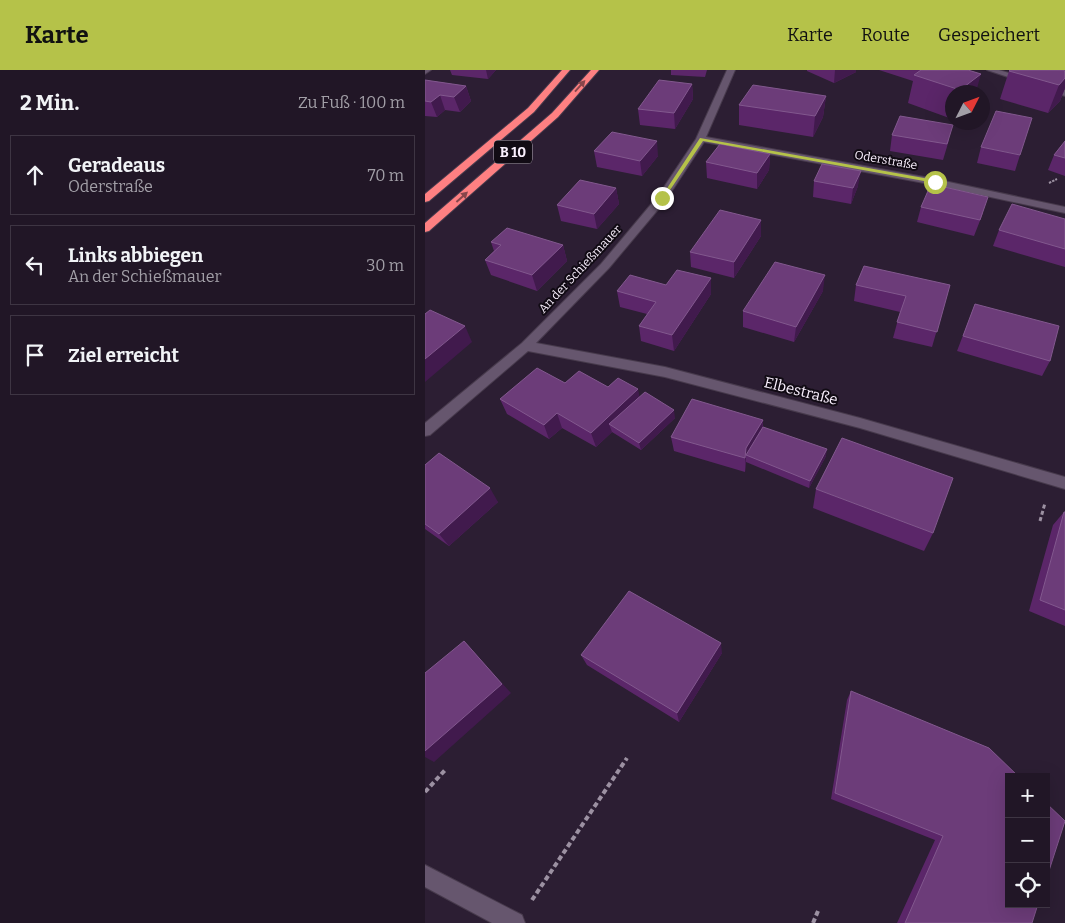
<!DOCTYPE html>
<html lang="de">
<head>
<meta charset="utf-8">
<style>
	:root { --surface:#211626; --page:#2d2332; --text:#f1f3f6; --muted:#a29fa7; --line:#3e3543; --accent:#b5c249 }
	body { margin:0; font-family:Bitter,serif; background:var(--page); color:var(--text) }
	.controls { position:absolute; right:15px; bottom:15px; display:grid; overflow:hidden; border-radius:0px; box-shadow:0 5px 20px #0002 }
	.controls button { width:45px; height:45px; display:grid; place-items:center; padding:0; border:0; border-bottom:1px solid var(--line); background:var(--surface); color:var(--text); font:25px sans-serif }
	.compass { position:absolute; left:520px; top:15px; width:45px; height:45px; border-radius:50%; background:var(--surface); box-shadow:0 5px 20px #0002; rotate:48deg }
	.stop { position:absolute; width:15px; height:15px; margin:-11px; border:4px solid #b5c249; border-radius:50%; background:#fff }
	.stop.end { background:#b5c249; border-color:#fff; box-shadow:0 1px 5px #0008 }
	.list { margin:0; padding:0; list-style:none }
	h2 { display:flex; justify-content:space-between; align-items:center; height:65px; margin:0; padding:0 20px; font-size:21px }
	h2 small { font-size:16px; font-weight:400; color:var(--muted) }
	.list li { display:grid; grid-template-columns:32px 1fr auto; gap:15px; align-items:center; box-sizing:border-box; height:80px; margin:0 10px 10px; padding:0 10px; border:1px solid var(--line); border-radius:0px }
	.list b { display:block; font-size:19px; white-space:nowrap }
	.list p { margin:0; font-size:16px; white-space:nowrap; color:var(--muted) }
	.list em { font-size:16px; font-style:normal; color:var(--muted) }
	.icon { flex:none; width:28px; height:28px; fill:none; stroke:currentColor; stroke-width:2; stroke-linecap:round; stroke-linejoin:round }
	.map { position:relative; flex:none; width:640px; height:853px; overflow:hidden }
	header { display:flex; align-items:center; gap:30px; box-sizing:border-box; height:70px; padding:0 25px; background:var(--accent); color:#111 }
	header strong { font-size:24px }
	nav { display:flex; gap:28px; margin-inline-start:auto; font-size:18px }
	main { display:flex }
	aside { flex:1; background:var(--surface) }
	.map>svg:first-child { display:block }
	.lines { fill:none; stroke-linecap:round; stroke-linejoin:round }
	.minor-casing { stroke:#473a4c; stroke-width:2 }
	.highway-casing { stroke:#473a4c; stroke-width:2 }
	.path-far2 { stroke:#9c91a2; stroke-width:2; stroke-dasharray:2.5 1; stroke-linecap:butt }
	.path-far1 { stroke:#9c91a2; stroke-width:3; stroke-dasharray:4 2.5; stroke-linecap:butt }
	.path { stroke:#9c91a2; stroke-width:4; stroke-dasharray:5 3; stroke-linecap:butt }
	.minor { fill:#66566e; fill-rule:evenodd }
	.highway { fill:#fe8082; fill-rule:evenodd }
	.wall { fill:#5b2669 }
	.shaded-wall { fill:#411a4d }
	.building { fill:#6c3c79; stroke:#82588e }
	.oneway { fill:#88464b }
	.route { fill:#b5c249 }
	.labels { text-anchor:middle; dominant-baseline:central; stroke-width:4; stroke-linejoin:round; paint-order:stroke }
	.far-street-label { font-size:12px; fill:#faf0fe; stroke:#110b14 }
	.shield { fill:#110b14; stroke:#b4abb8; stroke-width:1 }
	.shield-label { font-size:14px; font-weight:bold; fill:#faf0fe }
	.street-label { font-size:15px; fill:#faf0fe; stroke:#110b14 }
</style>
</head>
<body>
<header>
<strong>Karte</strong>
<nav><a>Karte</a><a>Route</a><a>Gespeichert</a></nav>
</header>
<main>
<aside>
<h2>2 Min.<small>Zu Fuß · 100 m</small></h2>
<ul class="list">
<li><svg class="icon" aria-label="ahead" viewBox="0 0 24 24"><path d="M12 20V5M6 11l6-6 6 6"/></svg><div><b>Geradeaus</b><p>Oderstraße</p></div><em>70 m</em></li>
<li><svg class="icon" aria-label="left" viewBox="0 0 24 24"><path d="M17 20v-9H6M10 6l-5 5 5 5"/></svg><div><b>Links abbiegen</b><p>An der Schießmauer</p></div><em>30 m</em></li>
<li><svg class="icon" aria-label="arrive" viewBox="0 0 24 24"><path d="M6 21V4h12l-3 4 3 4H6"/></svg><div><b>Ziel erreicht</b></div></li>
</ul>
</aside>
<div class="map">
<svg width="640" height="853" viewBox="0 0 640 853">
	<rect width="100%" height="100%" fill="#2c1e33"/>
	<g class="lines">
		<g class="minor-casing">
			<path id="minor" d="M0,0H6L0,4Z
				M302,0H310L281,67L510,109L640,137V143L510,115L279,72L241,130L184,198L111,273L240,297L435,348L640,407V419L435,358L240,307L103,281L5,365L0,366V353L97,273L176,194L233,126L271,69Z
				M562,0H574L640,20V26Z
				M0,795L97,845L100,853H67L0,817Z"/>
		</g>
		<g class="highway-casing">
			<path id="highway" d="M137,0H145L109,42L4,131L0,132V124L103,38Z
				M166,0H174L133,47L4,161L0,162V153L127,43Z"/>
		</g>
		<path class="path-far2" d="M624,113L632,109"/>
		<path class="path-far1" d="M615,451L620,433"/>
		<path class="path" d="M0,722L21,699
			M107,830L202,688
			M388,853L393,841"/>
		<use href="#minor" class="minor"/>
		<use href="#highway" class="highway"/>
	</g>
	<path class="wall" d="M25,0H71L63,9L27,5Z
		M246,0H282L280,7L246,5Z
		M382,0H431V2L409,13L382,1Z
		M454,0H543L551,22H528L527,49L483,33L488,11Z
		M584,1H640V18L635,31L623,43L575,29Z
		M0,10L41,16L46,31L35,42L20,40L12,47L0,46Z
		M267,14L268,29L250,59L215,55L213,39Z
		M401,26L398,47L388,67L314,55V35Z
		M467,65L524,70L518,90L465,81Z
		M640,71V106L623,100L629,85Z
		M556,77L595,85L590,101L552,93Z
		M169,81L233,86L217,106L172,97Z
		M345,84L344,100L332,119L282,108L281,92Z
		M389,111L433,116L426,134L388,127Z
		M191,118L194,134L172,159L136,151L132,135Z
		M496,137L558,143L549,166L492,152Z
		M640,149V197L568,176L574,160Z
		M336,150V166L309,208L266,197L265,182Z
		M66,172L138,175L142,191L112,221L66,205L60,190L69,181Z
		M241,215L286,224L249,281L216,271L214,256L222,244L195,237L192,221Z
		M431,215H525L507,277L468,268L475,242L429,231Z
		M398,221L369,272L318,257V241Z
		M550,234L625,291L617,306L532,281Z
		M140,313L183,317L215,327L250,348L216,380L187,362L171,377L137,358L124,369L82,344L75,329Z
		M338,350V357L401,386L384,418L321,392L320,402L249,381L246,367Z
		M0,395L73,432L24,476L0,459Z
		M391,419L508,463L499,481L388,438Z
		M639,442H640V556L604,541L628,455Z
		M297,583L254,652L162,595L156,585Z
		M426,621L607,853H472L510,770L406,729L422,630Z"/>
	<path class="shaded-wall" d="M61,0H71L63,9Z
		M410,0H431V2L409,13Z
		M556,4L551,22H534L535,20Z
		M640,8V18L635,31L623,43L634,15Z
		M267,14L268,29L250,59L249,43Z
		M41,16L46,31L35,42L29,27Z
		M15,25L20,40L12,47L6,32Z
		M401,26L398,47L388,67L390,46Z
		M232,71L233,86L217,106L215,91Z
		M345,84L344,100L332,119V103Z
		M436,101L433,116L426,134L428,118Z
		M191,118L194,134L172,159L169,144Z
		M336,150V166L309,208V192Z
		M138,175L142,191L112,221L107,205Z
		M400,205L398,221L369,272L371,257Z
		M286,208V224L249,281L247,265Z
		M40,256L47,272L0,312V289Z
		M213,319L216,334L184,354L187,362L171,377L166,363Z
		M249,340L250,348L216,380L214,373Z
		M132,343L137,358L124,369L119,355Z
		M338,350L337,364L321,385L320,402V388L321,378Z
		M402,379L401,386L384,418L385,411Z
		M65,418L73,432L24,476L14,464Z
		M39,571L86,623L9,692L0,687V681Z
		M296,573L297,583L254,652L252,643Z"/>
	<path class="building" d="M496,0H543L556,4L535,20L489,5Z
		M585,0H638L640,1V8L634,15L584,1Z
		M0,10L41,16L29,27L15,25L6,32L0,31Z
		M234,10L267,14L249,43L213,39Z
		M328,15L401,26L390,46L314,35Z
		M571,41L607,48L595,85L556,77Z
		M475,46L528,55L522,74L467,65Z
		M187,62L232,71L215,91L169,81Z
		M640,71V88L629,85Z
		M295,74L345,84L332,103L281,92Z
		M397,94L436,101L428,118L389,111Z
		M155,110L191,118L169,144L132,135Z
		M506,114L563,127L555,150L496,137Z
		M587,134L640,149V179L574,160Z
		M295,140L336,150L309,192L265,182Z
		M82,158L138,175L107,205L60,190L76,175L66,172Z
		M350,192L400,205L371,257L318,241Z
		M439,196L525,215L512,262L472,252L481,226L431,215Z
		M252,200L286,208L247,265L214,256L231,232L192,221L205,205L241,215Z
		M550,234L634,256L625,291L538,266Z
		M5,240L40,256L0,289V244Z
		M112,298L140,313L154,301L183,317L193,308L213,319L166,363L132,343L119,355L75,329Z
		M220,322L249,340L214,373L184,354Z
		M267,329L338,350L321,378L320,388L246,367Z
		M338,357L402,379L385,411L321,385Z
		M417,368L528,408L508,463L391,419Z
		M14,383L65,418L14,464L0,454V395Z
		M639,442H640V540L615,530Z
		M204,521L296,573L252,643L156,585Z
		M39,571L77,614L0,681V603Z
		M426,621L564,678L594,707H584V834H613L607,853H480L518,766L410,723Z
		M621,733L640,751L621,810Z"/>
	<defs><path id="oneway-solid" d="M-6-.8H1V-3.2L6.5 0L1 3.2V.8H-6Z" transform="scale(1.25)"/></defs>
	<g class="oneway">
		<use href="#oneway-solid" transform="translate(155 16) rotate(-48)"/>
		<use href="#oneway-solid" transform="translate(37 127) rotate(-42)"/>
	</g>
	<path class="route" d="M275,68L510,110L513,112L510,113L278,71L239,129H235Z"/>
	<g class="labels">
		<g class="far-street-label">
			<text transform="translate(461 90) rotate(10)">Oderstraße</text>
			<text transform="translate(155 199) rotate(-47)">An der Schießmauer</text>
		</g>
		<rect class="shield" x="69" y="70.5" width="38" height="23" rx="4"/>
		<g class="shield-label">
			<text x="88" y="82">B 10</text>
		</g>
		<g class="street-label">
			<text transform="translate(376 321) rotate(14)">Elbestraße</text>
		</g>
	</g>
</svg>
<div class="controls">
<button>+</button>
<button>−</button>
<button><svg class="icon" aria-label="locate" viewBox="0 0 24 24"><circle cx="12" cy="12" r="6"/><path d="M12 2v4M12 18v4M2 12h4M18 12h4"/></svg></button>
</div>
<svg class="compass" viewBox="-18 -18 36 36"><path d="M0-13l5 13h-10z" fill="#e53935"/><path d="M0 13l5-13h-10z" fill="#a29fa7"/></svg>
<div class="stop" style="left:510px;top:112px"></div>
<div class="stop end" style="left:237px;top:128px"></div>
</div>
</main>
</body>
</html>
